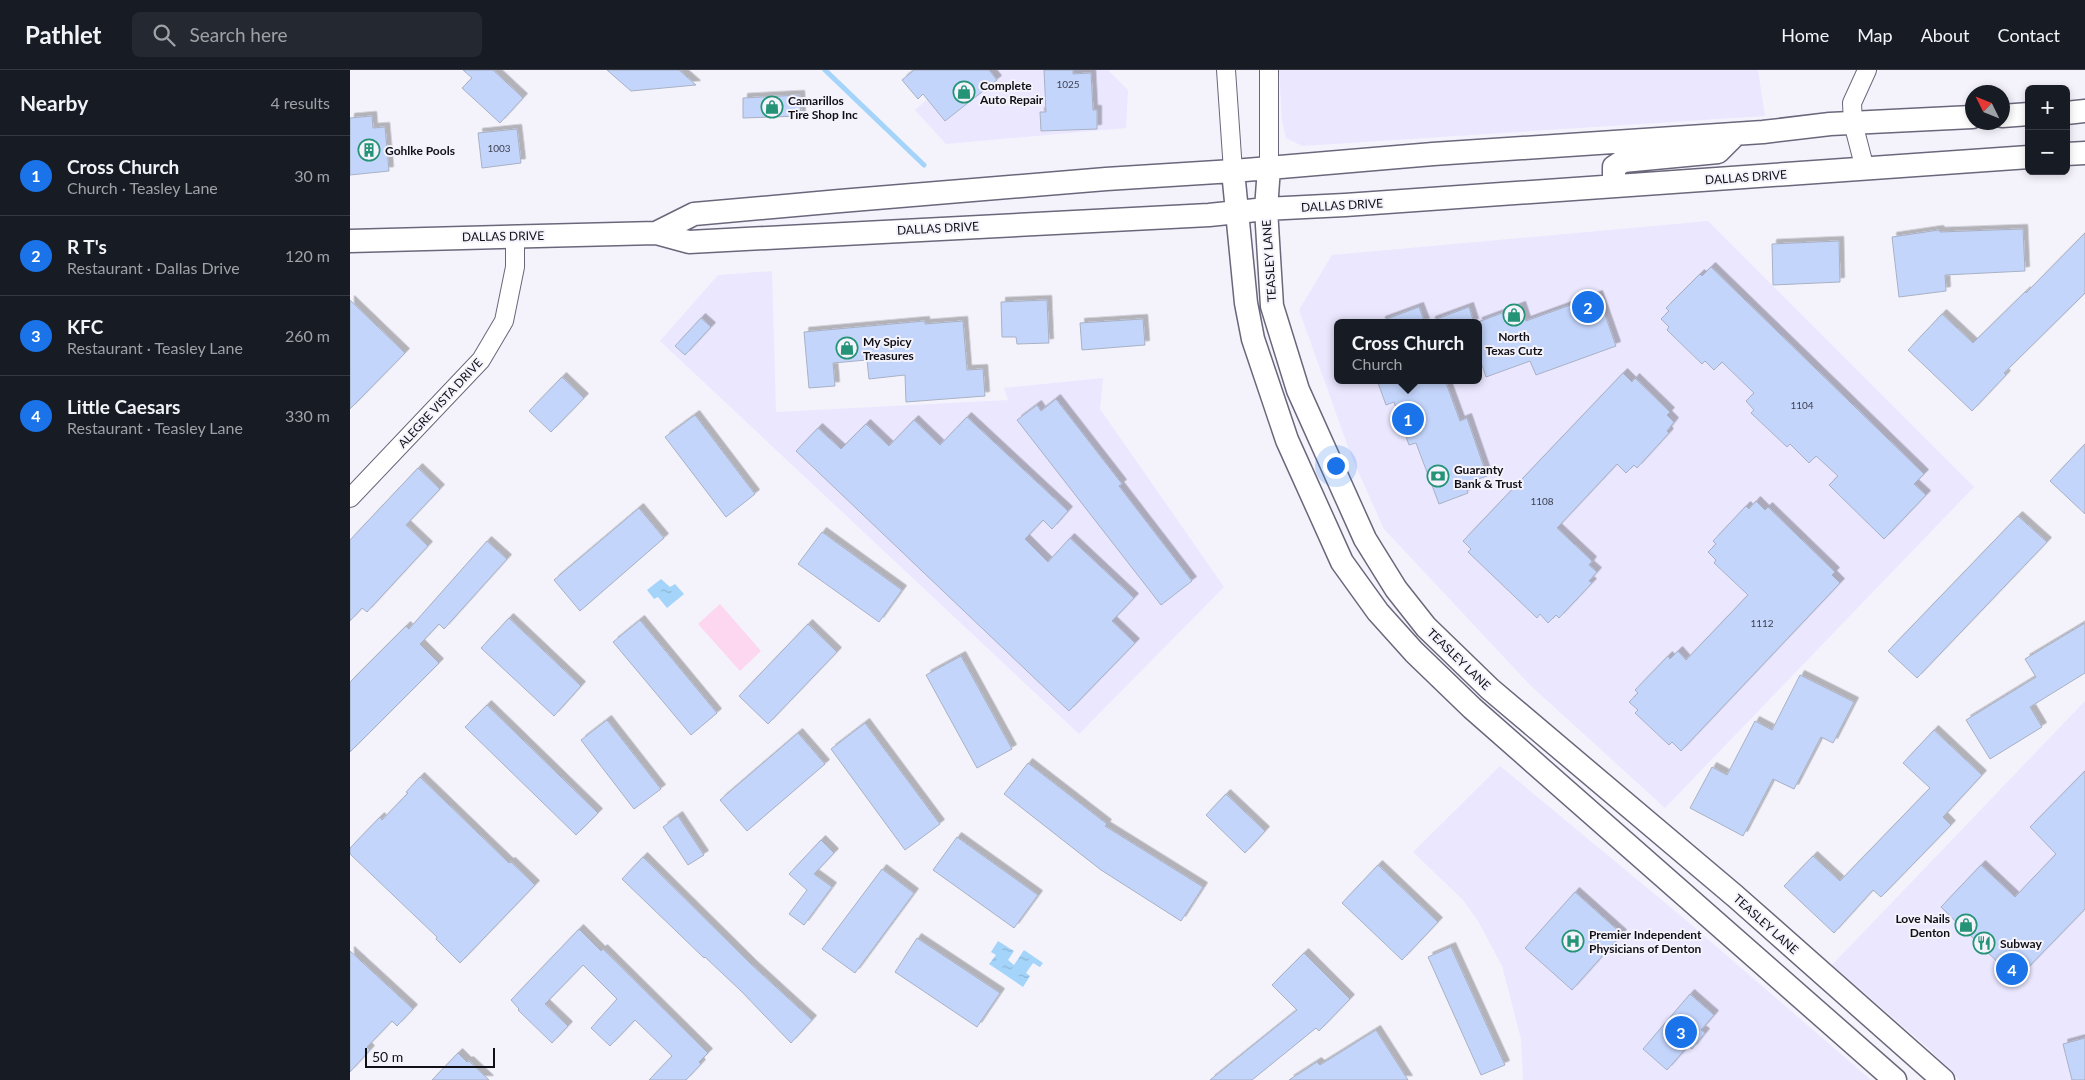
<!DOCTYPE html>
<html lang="en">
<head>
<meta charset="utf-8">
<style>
	:root { --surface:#171b24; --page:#242831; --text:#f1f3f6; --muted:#9ea1a6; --line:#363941; --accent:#1a73e8 }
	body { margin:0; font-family:Lato,sans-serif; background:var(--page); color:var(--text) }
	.controls { position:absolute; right:15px; top:15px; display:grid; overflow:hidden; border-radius:8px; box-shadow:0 2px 8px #0003 }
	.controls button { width:45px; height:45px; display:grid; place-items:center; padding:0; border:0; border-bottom:1px solid var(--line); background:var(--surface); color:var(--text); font:25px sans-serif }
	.compass { position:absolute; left:1615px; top:15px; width:45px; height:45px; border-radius:50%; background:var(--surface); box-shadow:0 2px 8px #0003; rotate:313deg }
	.scale { position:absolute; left:15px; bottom:12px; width:130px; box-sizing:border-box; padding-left:5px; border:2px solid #111017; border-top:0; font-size:14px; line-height:18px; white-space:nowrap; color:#111017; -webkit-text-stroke:4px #f4f3fc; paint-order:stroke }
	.you { position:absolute; left:985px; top:395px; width:18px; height:18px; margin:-12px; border:4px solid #fff; border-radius:50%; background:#1a73e8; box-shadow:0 0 0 8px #1a73e833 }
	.badge { display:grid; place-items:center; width:32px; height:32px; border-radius:50%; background:var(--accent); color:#fff; font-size:16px; font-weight:700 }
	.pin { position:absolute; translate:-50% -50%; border:2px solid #fff; box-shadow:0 1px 5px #0006 }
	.popup { position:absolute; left:984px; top:249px; width:148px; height:65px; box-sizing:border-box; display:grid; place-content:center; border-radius:8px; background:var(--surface); filter:drop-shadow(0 1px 4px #0005); font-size:16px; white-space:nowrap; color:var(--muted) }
	.popup b { font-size:19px; color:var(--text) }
	.popup::after { content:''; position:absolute; left:50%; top:100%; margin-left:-10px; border:10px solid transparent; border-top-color:var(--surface) }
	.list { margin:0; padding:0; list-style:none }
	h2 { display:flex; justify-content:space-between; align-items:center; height:65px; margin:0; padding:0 20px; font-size:21px }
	h2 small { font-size:16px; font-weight:400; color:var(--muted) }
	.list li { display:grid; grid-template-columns:32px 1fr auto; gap:15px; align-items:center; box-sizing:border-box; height:80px; padding:0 20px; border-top:1px solid var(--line) }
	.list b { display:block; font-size:19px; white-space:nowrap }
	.list p { margin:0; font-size:16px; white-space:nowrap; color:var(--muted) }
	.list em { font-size:16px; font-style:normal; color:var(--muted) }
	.icon { flex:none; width:28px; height:28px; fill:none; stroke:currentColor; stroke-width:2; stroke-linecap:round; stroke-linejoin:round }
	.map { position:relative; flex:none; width:1735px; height:1010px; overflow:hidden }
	header { display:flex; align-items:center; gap:30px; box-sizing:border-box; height:70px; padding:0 25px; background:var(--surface); border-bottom:1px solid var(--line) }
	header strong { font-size:24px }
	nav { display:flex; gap:28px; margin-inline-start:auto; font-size:18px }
	.search { width:350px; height:45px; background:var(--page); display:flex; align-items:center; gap:12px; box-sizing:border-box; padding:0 18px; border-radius:8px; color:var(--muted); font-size:19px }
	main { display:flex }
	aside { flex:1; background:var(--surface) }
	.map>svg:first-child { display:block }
	.built { fill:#eae7ff; fill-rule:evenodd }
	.pitch { fill:#fdd7f0 }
	.water { fill:url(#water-ripples) }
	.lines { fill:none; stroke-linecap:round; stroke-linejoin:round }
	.stream { stroke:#a4d4f9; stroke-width:5 }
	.building { fill:#c4d5fc; stroke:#a8b1c4; filter:url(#shadow) }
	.minor-casing { stroke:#6a677b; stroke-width:20 }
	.major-casing { stroke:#6a677b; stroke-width:25 }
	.minor { stroke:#fff; stroke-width:18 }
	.major { stroke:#fff; stroke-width:22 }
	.labels { text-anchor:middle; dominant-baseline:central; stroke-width:4; stroke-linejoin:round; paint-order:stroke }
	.number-label { font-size:10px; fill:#3e4150 }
	.poi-label { font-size:12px; font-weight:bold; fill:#111017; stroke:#f4f3fc; text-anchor:start }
	.street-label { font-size:12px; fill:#111017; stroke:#f4f3fc }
</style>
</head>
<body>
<header>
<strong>Pathlet</strong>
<div class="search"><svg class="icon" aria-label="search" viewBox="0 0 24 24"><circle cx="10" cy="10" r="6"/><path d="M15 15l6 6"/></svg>Search here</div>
<nav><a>Home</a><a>Map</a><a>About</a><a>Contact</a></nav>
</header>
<main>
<aside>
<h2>Nearby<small>4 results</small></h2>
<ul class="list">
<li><span class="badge">1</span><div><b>Cross Church</b><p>Church · Teasley Lane</p></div><em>30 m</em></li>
<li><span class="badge">2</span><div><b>R T's</b><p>Restaurant · Dallas Drive</p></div><em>120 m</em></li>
<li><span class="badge">3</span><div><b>KFC</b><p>Restaurant · Teasley Lane</p></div><em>260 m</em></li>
<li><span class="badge">4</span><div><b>Little Caesars</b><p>Restaurant · Teasley Lane</p></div><em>330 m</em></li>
</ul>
</aside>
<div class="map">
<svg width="1735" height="1010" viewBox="0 0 1735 1010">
	<defs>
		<pattern id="water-ripples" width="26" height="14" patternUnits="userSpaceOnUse" patternTransform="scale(1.25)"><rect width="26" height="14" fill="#a4d4f9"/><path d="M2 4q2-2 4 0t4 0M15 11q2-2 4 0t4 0" fill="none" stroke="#8cb5d5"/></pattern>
		<filter id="shadow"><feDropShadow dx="4.5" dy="-4.5" stdDeviation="0" flood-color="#0004"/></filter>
	</defs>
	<rect width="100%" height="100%" fill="#f4f3fc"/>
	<path class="built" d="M611,0H758L778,20L776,58L596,74L565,40Z
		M929,0H1408L1415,46L952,76L936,68L932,52Z
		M1358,151L1624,417L1315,738L1180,615L1034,459L1002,388L949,240L982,185ZM988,253H1128V310H988Z
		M422,201L426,342L658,330L654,318L753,308L750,339L874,517L729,664L310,271L368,205Z
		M1735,631V1010H1609L1579,979L1482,895Z
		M1150,696L1331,846L1521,1010H1173L1171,969L1152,896L1128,851L1113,830L1063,782Z"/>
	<path class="pitch" d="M370,534L411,581L390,601L348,554Z"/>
	<path class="water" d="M311,509L320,517L325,514L334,524L317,538L308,527L304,529L297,520Z
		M648,871L664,881L658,890L664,895L674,880L693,893L690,897L683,893L676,903L680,906L673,917L639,894L646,885L641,882Z"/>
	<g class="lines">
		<path class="stream" d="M475,0L574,95"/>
	</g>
	<path class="building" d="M113,0H143L173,28L150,53L112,18L122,8Z
		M257,0H329L346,15L281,21Z
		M564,0H639L647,10L595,51L573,24L568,29L552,10Z
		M694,0H723V4L741,3L743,40H747V59L691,61L690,42H696Z
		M450,25L451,46L393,48V28Z
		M22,46L23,58L35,57L39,101L0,105V48Z
		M167,59L171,93L132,98L128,63Z
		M1673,159L1675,201L1595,205L1596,221L1549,227L1542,167L1589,160L1590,162Z
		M1735,163V223L1654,303L1656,305L1622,341L1558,280L1592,244L1623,273L1676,221V223Z
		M1489,171L1490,212L1423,215L1422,174Z
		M1361,197L1574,404L1564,414L1576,425L1534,469L1479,415L1488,406L1466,386L1459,393L1440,374L1437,377L1401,343L1404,340L1396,331L1404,323L1372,292L1364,300L1355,291L1352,294L1317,260L1319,257L1311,249L1319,241L1316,238L1350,204L1352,206Z
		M1248,225L1266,276L1186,305L1180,291L1136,307L1131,292L1128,293V252L1171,236L1176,251Z
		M0,230L55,283L0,339Z
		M697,230L699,273L667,274L666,267H652L651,232Z
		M1069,237L1075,253H1031V251Z
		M1119,237L1124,253H1081V251Z
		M351,248L361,257L335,285L325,276Z
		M793,249L795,275L732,280L730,253Z
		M575,251V254L613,251L617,300L633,299L635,326L556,332L555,305L519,309L517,290L483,293L485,316L459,318L454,262Z
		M1273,303L1282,312L1285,308L1320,342L1317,345L1324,352L1317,361L1319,363L1287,398L1284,395L1276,403L1267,394L1207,458L1242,491L1239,495L1247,502L1239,511L1242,513L1209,548L1206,545L1198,553L1190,544L1187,548L1118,482L1121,479L1113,471Z
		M212,307L234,328L201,362L179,341Z
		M1027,310H1095L1110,351L1117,348L1137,406L1115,414L1118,423L1089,434L1066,373L1059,375L1044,332L1036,335Z
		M706,329L772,414L769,416L842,511L811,535L667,350L687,335L691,341Z
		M345,345L405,424L376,447L315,367Z
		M617,347L718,441L702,459L693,450L675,469L698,492L720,468L784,528L762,551L785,573L719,641L446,381L468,358L491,379L516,354L539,376L564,350L590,375Z
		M1735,374V444L1700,411Z
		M68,398L90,419L56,455L78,476L17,542L12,538L0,551V470Z
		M1406,431L1415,440L1418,437L1485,502L1482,505L1490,513L1331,681L1322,672L1319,675L1285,643L1288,640L1279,632L1288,623L1285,620L1318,586L1320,589L1328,581L1336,590L1398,525L1364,493L1366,490L1358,482L1366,474L1363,471L1396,436L1399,439Z
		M289,438L314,468L230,541L204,510Z
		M1668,446L1697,472L1567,608L1538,581Z
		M472,462L552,520L529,552L448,494Z
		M137,471L157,489L94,559L89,554L70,574L89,593L0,682V612L56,556L59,559Z
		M159,548L231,616L204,646L131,578Z
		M290,550L367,643L341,665L263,572Z
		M1735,553V603L1680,637L1692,657L1640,689L1616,650L1686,607L1675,589Z
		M458,554L487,582L418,654L389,626Z
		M611,586L662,679L627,698L576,605Z
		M1450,605L1504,632L1483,673L1471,667L1444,719L1423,709L1393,766L1340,738L1362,697L1377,705L1405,651L1422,660Z
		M137,635L248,743L226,765L115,657Z
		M257,650L311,719L284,739L231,670Z
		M515,653L590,754L555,780L481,679Z
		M1584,660L1632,705L1593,747L1601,755L1531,827L1523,820L1484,863L1434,816L1463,786L1490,811L1580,718L1553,693Z
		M448,663L475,694L397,761L370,730Z
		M678,693L757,754L755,756L853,817L831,851L751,800L654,724Z
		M1735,701V839L1666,910L1591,837L1631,795L1665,827L1706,784L1680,757Z
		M70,707L159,793L161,792L185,815L110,893L86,869L87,867L0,784V778L30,747L32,750L58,723L56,722Z
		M876,724L915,761L895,783L856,745Z
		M328,746L354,785L338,795L313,757Z
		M607,767L688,825L664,858L583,800Z
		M471,770L484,783L464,804L482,817L454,855L439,844L457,820L439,804Z
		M293,787L402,895L462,950L441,973L391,921L355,887L354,888L272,809Z
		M1028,795L1088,852L1052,890L992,833Z
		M532,799L564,823L505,903L472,879Z
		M1225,822L1272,864L1222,920L1175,878Z
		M229,859L251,881L253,879L358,983L349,992L351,994L336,1010H299L322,986L285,950L260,976L241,958L267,929L233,895L195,934L218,956L202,973L168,940L169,939L161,930Z
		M567,868L650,923L627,957L545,902Z
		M1101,877L1155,995L1131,1005L1078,887Z
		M0,881L63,939L47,956L42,951L17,977L20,980L0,1002Z
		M954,883L1000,929L969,961L966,958L902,1010H860L947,940L922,915Z
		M1340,924L1364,945L1351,960L1355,963L1342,979L1338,976L1317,1000L1293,979Z
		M1026,960L1058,1010H939L967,992L970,995Z
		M1735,968V1010H1722L1713,974Z
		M108,983L117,992L119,991L139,1010H82Z"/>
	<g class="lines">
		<g class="minor-casing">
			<path id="minor" d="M876,0L883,101
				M919,0V98
				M1515,99L1503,53L1502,33L1517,0
				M0,428L131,290L154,251L165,197V165"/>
		</g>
		<g class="major-casing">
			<path id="major" d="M1716,43L1735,41
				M1652,46L1679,44
				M1716,84L1735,83
				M919,98L916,139L922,236L948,320L1015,469L1046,519L1076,557L1140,619L1385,826L1593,1010
				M883,101L896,233L903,269L937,370L992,492L1028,542L1064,582L1122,638L1545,1010
				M1264,116V97L1273,91L1368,82L1386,64
				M306,163L344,144L490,131L756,109L883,101L1083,84L1413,62L1480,54L1622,47
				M0,171L306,163L339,172L859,145L916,139L995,135L1679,87"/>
		</g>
		<use href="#minor" class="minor"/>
		<use href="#major" class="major"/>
	</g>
	<defs>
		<g id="shop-ring" transform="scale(1.125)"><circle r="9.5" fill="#f4f3fc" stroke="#259476" stroke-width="1.5"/><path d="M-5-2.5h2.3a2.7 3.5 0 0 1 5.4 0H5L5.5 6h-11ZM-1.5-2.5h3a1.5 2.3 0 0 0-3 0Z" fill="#259476"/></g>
		<g id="building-ring" transform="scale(1.125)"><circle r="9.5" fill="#f4f3fc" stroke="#259476" stroke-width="1.5"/><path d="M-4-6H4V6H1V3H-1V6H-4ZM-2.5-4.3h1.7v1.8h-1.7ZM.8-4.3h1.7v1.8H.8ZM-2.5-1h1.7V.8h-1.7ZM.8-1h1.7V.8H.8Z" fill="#259476"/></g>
		<g id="bank-ring" transform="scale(1.125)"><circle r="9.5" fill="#f4f3fc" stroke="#259476" stroke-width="1.5"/><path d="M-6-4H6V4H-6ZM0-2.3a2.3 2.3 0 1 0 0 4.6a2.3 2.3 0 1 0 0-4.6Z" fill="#259476"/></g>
		<g id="hospital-ring" transform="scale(1.125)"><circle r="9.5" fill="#f4f3fc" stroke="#259476" stroke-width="1.5"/><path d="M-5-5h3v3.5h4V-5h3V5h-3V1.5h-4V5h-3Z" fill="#259476"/></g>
		<g id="restaurant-ring" transform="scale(1.125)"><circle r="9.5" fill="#f4f3fc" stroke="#259476" stroke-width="1.5"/><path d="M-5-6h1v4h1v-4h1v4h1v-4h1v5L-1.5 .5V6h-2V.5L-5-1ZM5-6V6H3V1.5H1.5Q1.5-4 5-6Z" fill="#259476"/></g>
	</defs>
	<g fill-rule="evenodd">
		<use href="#shop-ring" x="614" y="22"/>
		<use href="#shop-ring" x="422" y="37"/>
		<use href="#building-ring" x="19" y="80"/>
		<use href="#shop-ring" x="1164" y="245"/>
		<use href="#shop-ring" x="497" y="278"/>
		<use href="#bank-ring" x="1088" y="406"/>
		<use href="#shop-ring" x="1616" y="855"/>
		<use href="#hospital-ring" x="1223" y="871"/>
		<use href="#restaurant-ring" x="1634" y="873"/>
	</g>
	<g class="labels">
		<g class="number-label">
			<text x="718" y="14">1025</text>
			<text x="149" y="78">1003</text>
			<text x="1452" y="335">1104</text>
			<text x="1192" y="431">1108</text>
			<text x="1412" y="553">1112</text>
		</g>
		<g class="poi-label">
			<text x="630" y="15">Complete<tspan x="630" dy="14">Auto Repair</tspan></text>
			<text x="438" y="30">Camarillos<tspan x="438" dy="14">Tire Shop Inc</tspan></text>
			<text x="35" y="80">Gohlke Pools</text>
			<text x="1164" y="266" text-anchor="middle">North<tspan x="1164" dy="14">Texas Cutz</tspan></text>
			<text x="513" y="271">My Spicy<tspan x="513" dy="14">Treasures</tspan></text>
			<text x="1104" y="399">Guaranty<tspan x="1104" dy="14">Bank &amp; Trust</tspan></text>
			<text x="1600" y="848" text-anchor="end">Love Nails<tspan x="1600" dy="14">Denton</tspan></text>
			<text x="1239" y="864">Premier Independent<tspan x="1239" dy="14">Physicians of Denton</tspan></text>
			<text x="1650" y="873">Subway</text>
		</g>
		<g class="street-label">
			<text transform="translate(1396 107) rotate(-4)">DALLAS DRIVE</text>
			<text transform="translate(992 135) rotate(-3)">DALLAS DRIVE</text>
			<text transform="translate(588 158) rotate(-3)">DALLAS DRIVE</text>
			<text transform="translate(153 166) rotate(-1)">DALLAS DRIVE</text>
			<text transform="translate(919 191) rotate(-94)">TEASLEY LANE</text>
			<text transform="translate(90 333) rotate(-47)">ALEGRE VISTA DRIVE</text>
			<text transform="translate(1109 589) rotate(44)">TEASLEY LANE</text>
			<text transform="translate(1416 854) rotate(42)">TEASLEY LANE</text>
		</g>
	</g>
</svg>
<div class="controls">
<button>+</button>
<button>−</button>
</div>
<svg class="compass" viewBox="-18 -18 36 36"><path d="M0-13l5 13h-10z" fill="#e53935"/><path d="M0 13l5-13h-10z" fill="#9ea1a6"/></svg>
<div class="scale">50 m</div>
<div class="you"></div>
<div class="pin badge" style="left:1058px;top:349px">1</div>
<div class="popup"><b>Cross Church</b>Church</div>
<div class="pin badge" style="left:1238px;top:237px">2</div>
<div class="pin badge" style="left:1331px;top:962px">3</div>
<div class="pin badge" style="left:1662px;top:899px">4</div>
</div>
</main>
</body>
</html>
